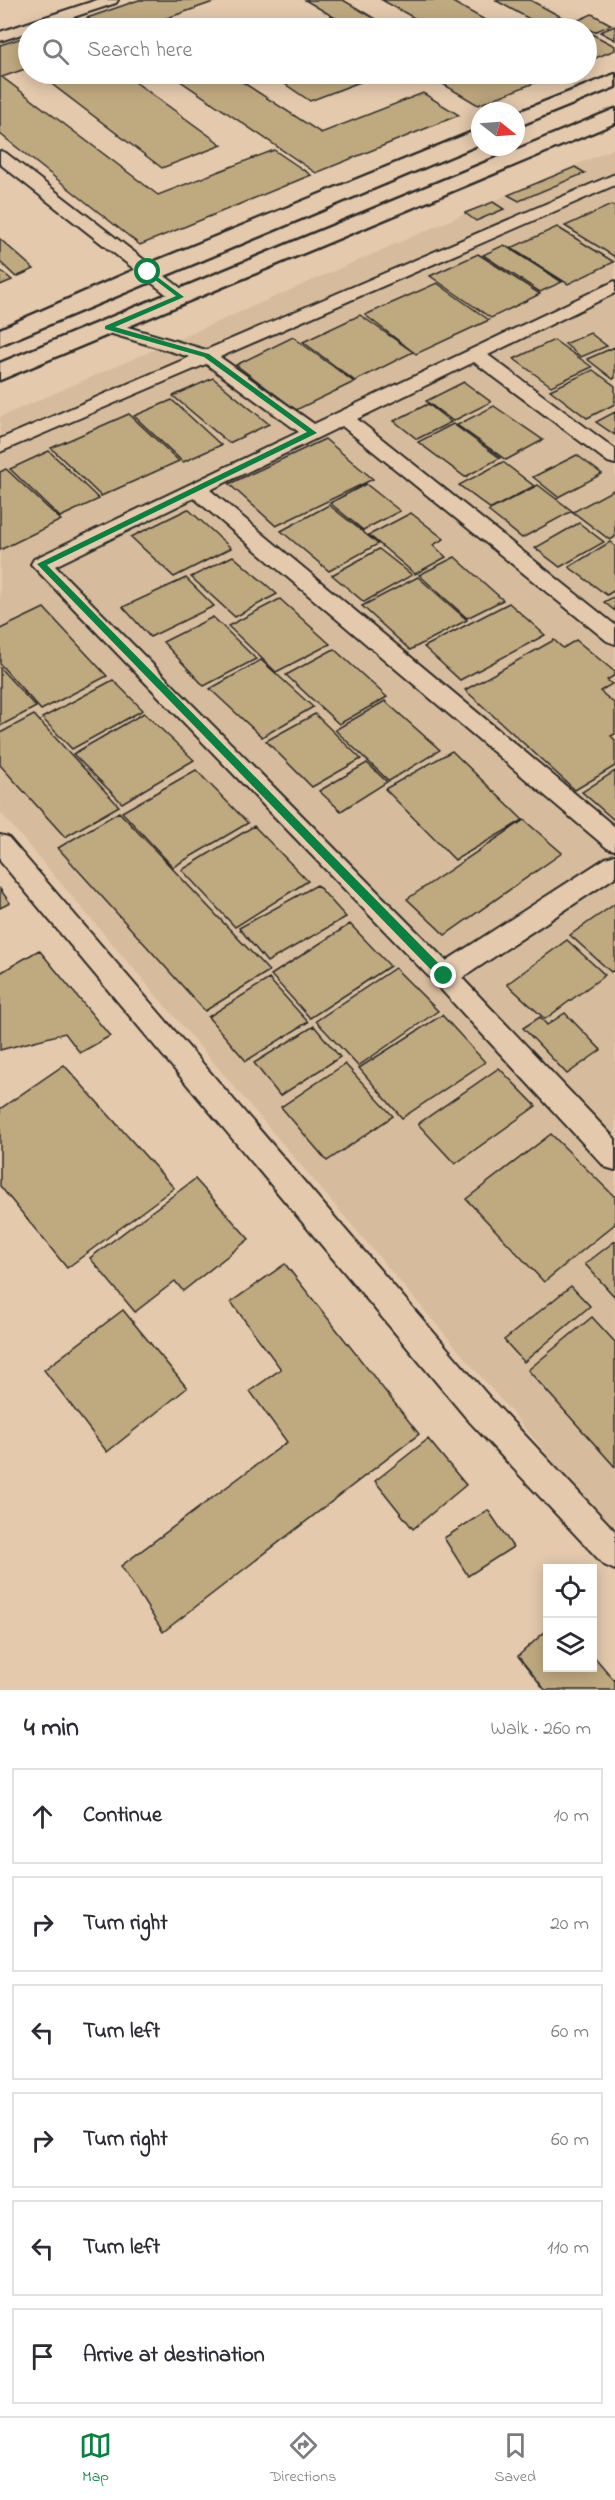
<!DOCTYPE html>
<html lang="en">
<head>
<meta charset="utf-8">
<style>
	:root { --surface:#fff; --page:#f2f2f3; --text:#2b2b33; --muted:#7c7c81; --line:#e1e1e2; --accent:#0b8043 }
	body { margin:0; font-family:"Indie Flower",sans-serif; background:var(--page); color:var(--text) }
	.controls { position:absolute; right:18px; bottom:18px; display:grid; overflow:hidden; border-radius:0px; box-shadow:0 3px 15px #0003 }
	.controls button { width:54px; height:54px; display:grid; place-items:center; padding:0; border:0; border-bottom:2px solid var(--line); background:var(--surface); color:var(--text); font:30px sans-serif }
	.compass { position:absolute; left:471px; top:102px; width:54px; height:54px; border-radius:50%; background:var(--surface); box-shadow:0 3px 15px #0003; rotate:107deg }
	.stop { position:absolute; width:18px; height:18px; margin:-14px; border:4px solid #0b8043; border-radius:50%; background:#fff }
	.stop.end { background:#0b8043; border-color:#fff; box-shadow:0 2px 6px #0008 }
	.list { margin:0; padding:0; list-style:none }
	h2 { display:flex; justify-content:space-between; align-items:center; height:78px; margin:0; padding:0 24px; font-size:26px }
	h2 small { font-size:20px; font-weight:400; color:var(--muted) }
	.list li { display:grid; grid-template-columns:39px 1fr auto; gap:18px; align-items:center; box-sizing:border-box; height:96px; margin:0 12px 12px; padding:0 12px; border:2px solid var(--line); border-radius:0px }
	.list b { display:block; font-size:22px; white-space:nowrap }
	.list em { font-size:20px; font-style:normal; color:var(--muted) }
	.icon { flex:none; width:33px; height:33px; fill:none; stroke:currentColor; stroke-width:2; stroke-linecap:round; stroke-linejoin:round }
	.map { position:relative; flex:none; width:615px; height:1690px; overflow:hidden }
	.search { position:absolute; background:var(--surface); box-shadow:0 3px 15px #0003; left:18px; right:18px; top:18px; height:66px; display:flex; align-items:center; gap:15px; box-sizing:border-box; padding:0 21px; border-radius:33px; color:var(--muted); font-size:22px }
	.sheet { height:726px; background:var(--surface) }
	nav { display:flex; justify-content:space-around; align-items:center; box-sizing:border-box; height:84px; border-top:2px solid var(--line); background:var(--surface); font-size:16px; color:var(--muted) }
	nav a { display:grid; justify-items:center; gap:3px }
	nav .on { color:var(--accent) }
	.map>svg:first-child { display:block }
	.built { fill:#d6bc9c }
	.building { fill:#bfa97f; stroke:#2b2b2b; stroke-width:1.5 }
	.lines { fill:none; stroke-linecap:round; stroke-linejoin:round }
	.lane-casing { stroke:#2b2b2b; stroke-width:4 }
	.secondary-casing { stroke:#2b2b2b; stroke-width:5 }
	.lane { fill:#e4c9ac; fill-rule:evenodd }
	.secondary { fill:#e4c9ac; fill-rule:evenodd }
	.route { fill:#0b8043 }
</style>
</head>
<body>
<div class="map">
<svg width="615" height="1690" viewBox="0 0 615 1690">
	<rect width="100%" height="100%" fill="#e4c9ac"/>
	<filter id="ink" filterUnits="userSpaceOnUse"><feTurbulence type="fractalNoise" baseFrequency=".0167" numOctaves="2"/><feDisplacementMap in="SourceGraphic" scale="12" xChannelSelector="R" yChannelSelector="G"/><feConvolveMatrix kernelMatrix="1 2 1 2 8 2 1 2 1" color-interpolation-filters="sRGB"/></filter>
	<g filter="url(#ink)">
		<path class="built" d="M615,148V1534L0,812V417Z"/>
		<path class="building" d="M139,0H219L153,23L162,28H103L87,18Z
			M305,0H343L391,28H352Z
			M382,0H449L496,26L432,28Z
			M495,0H530L582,28H546Z
			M592,14L612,25L594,32L574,22Z
			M261,17L278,28H229Z
			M78,19L91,28H50Z
			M615,26V40L600,32Z
			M586,31L615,46V50L586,62Z
			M28,36V68L2,77L158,195L274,150L311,175L140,245L0,134V45Z
			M74,74H124L222,145L162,168L49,82Z
			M170,74H230L321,133L423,93L459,115L316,173Z
			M270,74H347L360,82L310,101Z
			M426,74H466L475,79L489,74H557L478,105Z
			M575,167L585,173L519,201L508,195Z
			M493,202L504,209L476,221L465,213Z
			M611,205L615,207V257L565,226Z
			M557,227L614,262L568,284L511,248Z
			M0,239L34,269L16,277L0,262Z
			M504,245L562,282L540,292L483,255Z
			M478,254L540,294L491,318L430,276Z
			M0,270L12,280L0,285Z
			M437,283L489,320L416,354L365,315Z
			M360,315L413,352L355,381L303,342Z
			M590,333L607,346L581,357L565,344Z
			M293,337L354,382L296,410L236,365Z
			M554,340L592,367L551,386L514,359Z
			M615,347V378L613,379L587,359Z
			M593,370L615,386V404L587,418L550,390Z
			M213,378L269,424L229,443L173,396Z
			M464,382L491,402L453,421L426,401Z
			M172,400L221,445L183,462L134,416Z
			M428,404L451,422L417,439L394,421Z
			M494,406L543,440L506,460L457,425Z
			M615,412V435L596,422Z
			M129,414L179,461L101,496L51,448Z
			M453,424L500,458L465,477L418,442Z
			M325,439L373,479L276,526L229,484Z
			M49,451L99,499L60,517L10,469Z
			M577,455L602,474L558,497L533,477Z
			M503,462L534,486L491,509L459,485Z
			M6,469L61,520L0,550V472Z
			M366,484L400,511L363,530L330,503Z
			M538,485L572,511L522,538L488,511Z
			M615,489V537L610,540L573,512Z
			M329,505L378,544L329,571L281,531Z
			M188,509L231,548L174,577L131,537Z
			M411,513L444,539L433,545L446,557L415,574L369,535Z
			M579,523L604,542L560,567L535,548Z
			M610,542L615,546V590L607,595L569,567Z
			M379,549L412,575L364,602L332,575Z
			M233,556L277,594L235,617L191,577Z
			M455,557L503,600L467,618L419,575Z
			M418,577L467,620L410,650L362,606Z
			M186,578L214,606L150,637L123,607Z
			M615,596V611L604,602Z
			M280,599L330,644L276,672L228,626Z
			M509,603L545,635L460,680L424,647Z
			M44,608L107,676L41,710L0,664V629Z
			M213,617L256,659L204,686L163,642Z
			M554,640L563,648L576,640L615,672V675L607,680L612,684L600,691L615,704V734L611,736L615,740V766L575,790L465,690Z
			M334,649L387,697L339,724L286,675Z
			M261,660L313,707L262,737L210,689Z
			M0,668L36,707L0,726Z
			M113,680L143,710L72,749L42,718Z
			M385,701L440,750L389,781L335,730Z
			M144,713L194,760L122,803L73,754Z
			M315,714L361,759L312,787L266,741Z
			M34,715L119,806L65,837L0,765V733Z
			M452,751L523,820L455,860L385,789Z
			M367,763L387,782L341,811L319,791Z
			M196,770L248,823L173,867L122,812Z
			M615,771V820H614L582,792Z
			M119,812L269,971L205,1011L58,848Z
			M524,820L562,853L445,935L407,899Z
			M254,826L308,881L235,927L182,870Z
			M317,885L346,917L267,962L239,928Z
			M0,889L10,903L0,908Z
			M615,904V969L611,972L570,935Z
			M350,924L390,966L310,1018L271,975Z
			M567,940L605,975L545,1019L507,984Z
			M39,950L110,1036L80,1053L65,1033L0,1050V973Z
			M395,968L438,1011L358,1066L316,1021Z
			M269,979L308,1022L246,1061L208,1017Z
			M565,1013L601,1050L567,1074L523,1028L540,1017L547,1025Z
			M442,1015L485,1062L402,1118L359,1068Z
			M314,1026L340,1057L280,1096L254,1063Z
			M345,1064L393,1116L327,1161L281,1107Z
			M64,1065L174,1188L67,1268L0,1186V1109Z
			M499,1068L536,1106L455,1164L418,1124Z
			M551,1134L615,1197V1224L544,1282L466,1199Z
			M195,1179L249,1239L183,1291L175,1281L135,1312L90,1258Z
			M615,1241V1297L585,1264Z
			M285,1264L419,1434L163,1632L121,1566L287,1442L250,1391L281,1369L231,1302Z
			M571,1286L590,1306L524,1362L504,1340Z
			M123,1310L187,1388L107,1452L44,1370Z
			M592,1317L615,1342V1467L528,1370Z
			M428,1439L466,1485L413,1529L375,1481Z
			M488,1510L513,1547L468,1576L444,1538Z
			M548,1629V1668H592V1654L615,1681V1690H545L518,1656Z"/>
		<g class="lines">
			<g class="lane-casing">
				<path id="lane" d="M97,0H118L116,3L40,28H28V32L0,41V32Z
					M0,151L6,153L187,293L190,297L187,301H175L0,164Z
					M615,174V185L220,357L314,424L615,281V293L488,355L615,449V464L608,462L474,362L357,419L615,625V644L607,641L342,426L210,490L615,827V850L607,848L194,498L55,566L446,961L606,858L615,855V877L462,978L615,1139V1170L605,1167L435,983L31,564L34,559L299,432L206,364L0,452V439L190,357L102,331L99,327L102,323H114L206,350Z
					M0,835L8,837L490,1398L615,1531V1570L604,1565L468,1420L0,861Z"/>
			</g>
			<g class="secondary-casing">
				<path id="secondary" d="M615,74V87L516,127V113Z
					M615,109V123L0,380V363Z
					M480,129V144L0,345V329L141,267Z"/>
			</g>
			<use href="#lane" class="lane"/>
			<use href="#secondary" class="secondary"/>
		</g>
	</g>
	<path class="route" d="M148,270L184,297L115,327L209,354L317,433L47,565L448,973V979H440L37,564L307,432L204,357L105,329V326L176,296L146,273Z"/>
</svg>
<div class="controls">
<button><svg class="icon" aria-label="locate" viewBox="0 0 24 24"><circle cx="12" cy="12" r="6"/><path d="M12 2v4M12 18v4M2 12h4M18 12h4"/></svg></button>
<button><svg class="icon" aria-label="layers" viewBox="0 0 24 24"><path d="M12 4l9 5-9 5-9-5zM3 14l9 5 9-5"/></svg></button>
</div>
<svg class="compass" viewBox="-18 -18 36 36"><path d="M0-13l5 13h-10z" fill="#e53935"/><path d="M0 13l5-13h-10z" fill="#7c7c81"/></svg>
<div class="stop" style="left:148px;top:272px"></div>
<div class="stop end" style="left:444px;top:976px"></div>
<div class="search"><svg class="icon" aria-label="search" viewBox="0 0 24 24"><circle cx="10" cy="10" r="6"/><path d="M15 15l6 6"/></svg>Search here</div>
</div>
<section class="sheet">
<h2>4 min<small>Walk · 260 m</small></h2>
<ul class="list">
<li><svg class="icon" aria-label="ahead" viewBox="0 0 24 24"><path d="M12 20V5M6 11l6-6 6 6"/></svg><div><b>Continue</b></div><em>10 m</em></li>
<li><svg class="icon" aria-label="right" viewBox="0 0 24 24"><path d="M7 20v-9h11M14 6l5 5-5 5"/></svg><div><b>Turn right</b></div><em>20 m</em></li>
<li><svg class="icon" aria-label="left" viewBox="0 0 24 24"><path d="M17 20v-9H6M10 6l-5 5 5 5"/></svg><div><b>Turn left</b></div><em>60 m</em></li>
<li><svg class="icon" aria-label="right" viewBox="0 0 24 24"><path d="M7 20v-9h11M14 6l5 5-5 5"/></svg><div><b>Turn right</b></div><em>60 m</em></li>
<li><svg class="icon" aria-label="left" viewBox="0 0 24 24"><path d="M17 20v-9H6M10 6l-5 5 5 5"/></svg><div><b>Turn left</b></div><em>110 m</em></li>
<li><svg class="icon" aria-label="arrive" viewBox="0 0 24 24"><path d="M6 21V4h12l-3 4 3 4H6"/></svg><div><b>Arrive at destination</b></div></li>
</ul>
</section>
<nav>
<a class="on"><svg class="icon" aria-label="map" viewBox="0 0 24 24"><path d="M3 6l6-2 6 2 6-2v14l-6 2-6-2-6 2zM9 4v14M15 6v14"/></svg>Map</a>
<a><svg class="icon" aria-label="directions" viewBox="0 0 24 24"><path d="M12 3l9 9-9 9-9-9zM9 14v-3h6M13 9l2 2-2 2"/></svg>Directions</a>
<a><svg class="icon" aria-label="saved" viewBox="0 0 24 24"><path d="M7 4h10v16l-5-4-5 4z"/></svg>Saved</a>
</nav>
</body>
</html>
